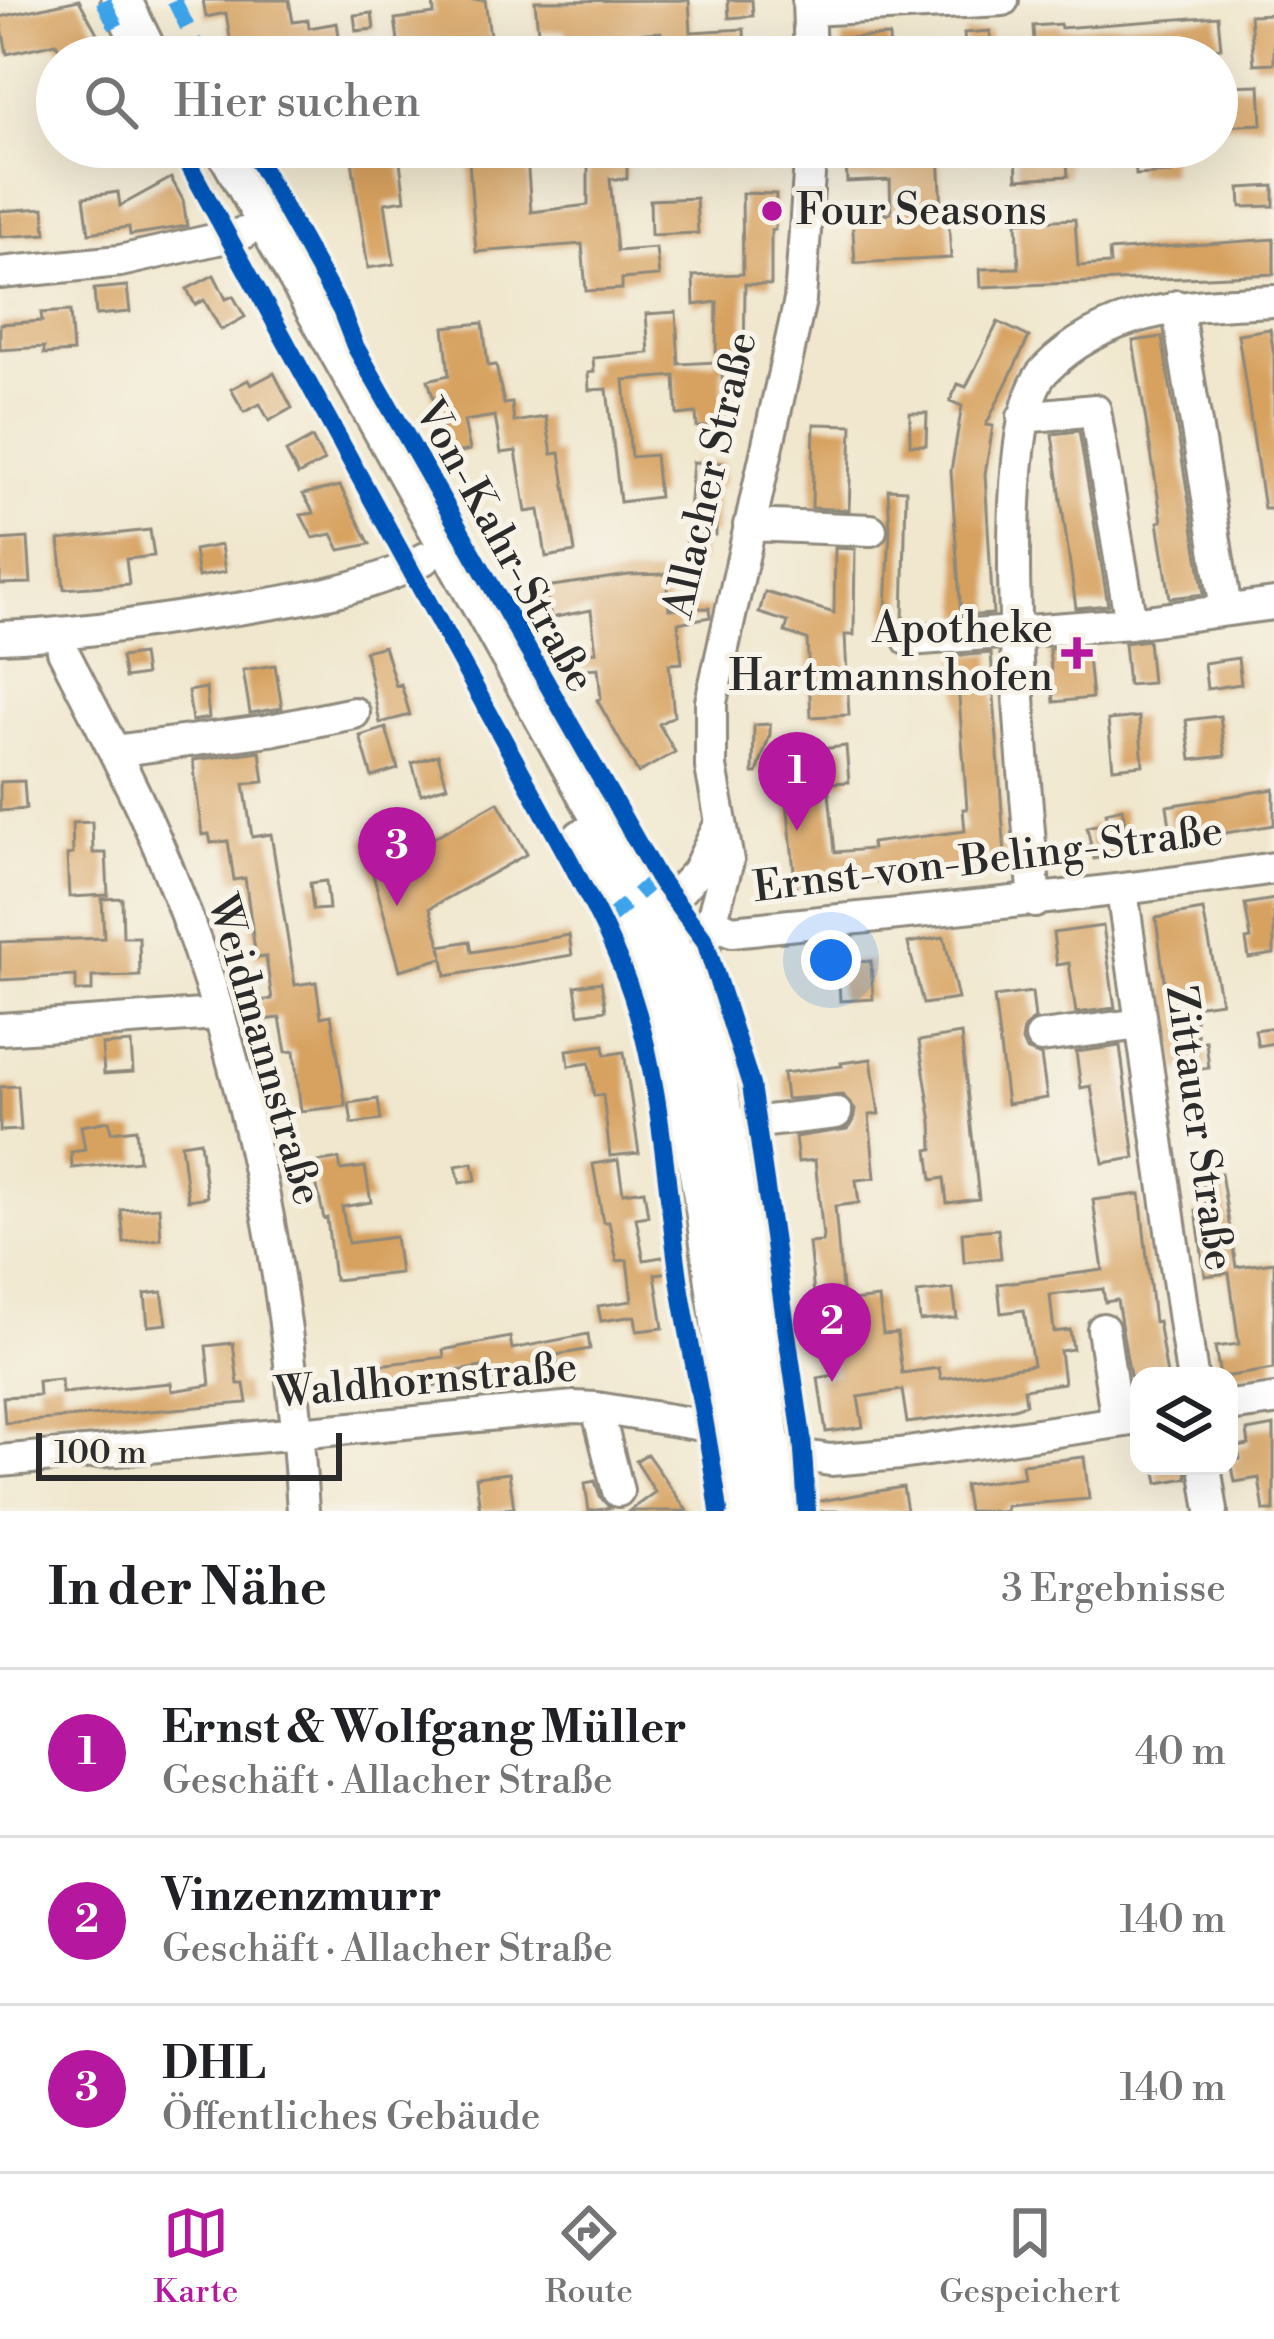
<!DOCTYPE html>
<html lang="de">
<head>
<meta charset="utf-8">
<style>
	:root { --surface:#fff; --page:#f2f2f2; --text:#202124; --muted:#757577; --line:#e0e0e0; --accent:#b5179e }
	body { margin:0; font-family:"Libre Bodoni",serif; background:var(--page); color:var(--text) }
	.controls { position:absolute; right:36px; bottom:36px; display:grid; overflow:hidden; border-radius:24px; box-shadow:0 12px 48px #0002 }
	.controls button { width:108px; height:108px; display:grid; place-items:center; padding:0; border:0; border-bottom:3px solid var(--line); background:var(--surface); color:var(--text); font:60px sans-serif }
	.scale { position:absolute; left:36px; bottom:30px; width:306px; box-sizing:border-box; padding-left:12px; border:6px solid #2b2b2b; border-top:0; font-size:33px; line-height:42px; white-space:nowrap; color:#2b2b2b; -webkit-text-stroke:9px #f7f3e8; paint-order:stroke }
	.you { position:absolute; left:831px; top:960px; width:42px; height:42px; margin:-30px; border:9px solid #fff; border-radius:50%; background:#1a73e8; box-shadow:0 0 0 18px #1a73e833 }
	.badge { display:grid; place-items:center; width:78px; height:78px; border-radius:50%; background:var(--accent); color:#fff; font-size:39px; font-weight:700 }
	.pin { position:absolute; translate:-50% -99px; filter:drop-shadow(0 3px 6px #0008) }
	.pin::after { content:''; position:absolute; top:63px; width:42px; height:36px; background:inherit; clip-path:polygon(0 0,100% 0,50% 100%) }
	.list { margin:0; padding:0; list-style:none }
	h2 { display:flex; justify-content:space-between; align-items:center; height:156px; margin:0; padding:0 48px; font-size:51px }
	h2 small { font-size:39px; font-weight:400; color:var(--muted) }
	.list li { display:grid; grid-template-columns:78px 1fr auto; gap:36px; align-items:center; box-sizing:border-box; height:168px; padding:0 48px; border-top:3px solid var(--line) }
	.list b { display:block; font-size:45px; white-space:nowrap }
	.list p { margin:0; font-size:39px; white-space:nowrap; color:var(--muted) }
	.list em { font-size:39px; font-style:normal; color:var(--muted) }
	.icon { flex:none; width:66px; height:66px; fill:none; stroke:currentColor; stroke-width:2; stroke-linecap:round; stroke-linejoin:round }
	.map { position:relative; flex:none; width:1274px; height:1511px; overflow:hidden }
	.search { position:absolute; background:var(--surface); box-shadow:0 12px 48px #0002; left:36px; right:36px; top:36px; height:132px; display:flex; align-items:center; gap:30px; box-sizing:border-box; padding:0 42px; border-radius:66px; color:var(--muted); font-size:45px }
	.sheet { height:660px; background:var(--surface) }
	nav { display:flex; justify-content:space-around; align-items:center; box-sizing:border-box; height:168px; border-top:3px solid var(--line); background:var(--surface); font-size:33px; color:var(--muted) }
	nav a { display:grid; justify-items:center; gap:6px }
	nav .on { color:var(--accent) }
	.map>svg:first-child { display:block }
	.building { fill:#d7a15e }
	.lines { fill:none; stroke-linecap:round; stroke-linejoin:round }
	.minor-casing { stroke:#8e897c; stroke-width:36 }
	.major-casing { stroke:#8e897c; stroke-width:45 }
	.minor { stroke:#fff; stroke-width:30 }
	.major { stroke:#fff; stroke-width:39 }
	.quiet { stroke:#3ea3eb; stroke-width:15; stroke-dasharray:30 15; stroke-linecap:butt }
	.cycleway-casing { stroke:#f7f3e8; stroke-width:26 }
	.cycleway { stroke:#0057b8; stroke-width:18 }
	.poi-dot { fill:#b5179e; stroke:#f7f3e8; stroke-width:4.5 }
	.labels { text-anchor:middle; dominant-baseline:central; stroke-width:10; stroke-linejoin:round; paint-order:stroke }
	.poi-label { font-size:42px; fill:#2b2b2b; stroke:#f7f3e8; text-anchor:start }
	.street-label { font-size:42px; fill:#2b2b2b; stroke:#f7f3e8 }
</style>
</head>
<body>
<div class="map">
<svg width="1274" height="1511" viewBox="0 0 1274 1511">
	<rect width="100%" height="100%" fill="#f7f3e8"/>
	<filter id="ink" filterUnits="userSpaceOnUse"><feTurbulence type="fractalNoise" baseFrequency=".00833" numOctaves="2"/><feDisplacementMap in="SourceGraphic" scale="24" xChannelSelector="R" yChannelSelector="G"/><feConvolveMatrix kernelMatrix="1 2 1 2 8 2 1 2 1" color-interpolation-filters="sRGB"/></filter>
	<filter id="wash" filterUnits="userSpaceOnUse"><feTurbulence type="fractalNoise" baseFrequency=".004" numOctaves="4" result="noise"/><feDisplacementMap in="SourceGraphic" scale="48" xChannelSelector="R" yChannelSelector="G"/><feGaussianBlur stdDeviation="2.7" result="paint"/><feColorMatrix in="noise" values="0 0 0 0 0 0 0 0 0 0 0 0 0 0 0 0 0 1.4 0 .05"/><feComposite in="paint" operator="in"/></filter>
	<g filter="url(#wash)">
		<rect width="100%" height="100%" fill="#f0e7ce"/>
		<g id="blocks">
			<path class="building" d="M79,0L110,57H64L56,43L7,54L0,17Z
				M203,0H289L293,22L308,20L309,28L337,23L341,48L313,52L310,37L275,42L278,57H233L226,13L206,17Z
				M433,0H485L493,57H442V42L399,48L395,19L434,14Z
				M689,0L691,32L744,29L745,57H663L661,32L627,34L629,56L568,57L566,30L538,32L535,1Z
				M728,0H752L753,16L729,18Z
				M372,13L374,29L356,31L354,15Z
				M1274,14V63L1254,64L1250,15Z
				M1218,16L1221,48L1140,55L1035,57L1033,26L1060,24L1061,28Z
				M990,31L992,57H966L964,33Z
				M889,36L890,57H843L842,38Z
				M1260,85L1262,124L1221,126L1220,86Z
				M350,147H398L405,200L385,203L394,264L368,268Z
				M1170,147L1171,173L1136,175L1134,148Z
				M1066,148L1068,176L1017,179L1016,151Z
				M588,151H627V179H610L617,251L656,248L659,276L622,279V289L586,291L582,244L476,252L469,161L527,157L531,212L588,205Z
				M939,153L942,211L948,210L951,258L855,263L852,215L891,213L890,180L847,182L846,157Z
				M171,178L183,200L187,226L130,235L129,227L89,233L84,197L118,192L120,206Z
				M1274,186V206L1241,207L1240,188Z
				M742,193L776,194L775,230H771V285L745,284L744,368H722L724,426L697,427L696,413L677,415L675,376L624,380L631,457L655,455L659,497L620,502L607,389L589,390L588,373L594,372L593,358L649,353L646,314L676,312L679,364L716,362L717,302L694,305L693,276L743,274Z
				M696,198L698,233L651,235L650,200Z
				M44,208L46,234L0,237V211Z
				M1075,219L1078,266L1110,264L1109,251L1274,239V274L981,287L980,269L1019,268L1017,222Z
				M214,275L226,299L233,296L245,317L221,330L204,300L195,305L187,289Z
				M127,286L130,312L96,315L94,289Z
				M70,311L73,352L44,354V347L0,350V324L42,321L41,313Z
				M998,322L1029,337L986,425L993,426L985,474L993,614L961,616L951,471L962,406L950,401L958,384L966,387Z
				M483,323L488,366L496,365L504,404L512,403L514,422L546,417L552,454L560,453L575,552L546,557L539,510L526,512L516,451L501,453L495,416L464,421L470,450L450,454L428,380L449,375L444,327Z
				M1270,329L1274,355V509H1264L1238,334Z
				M1162,337L1204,594L1170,598L1158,522L1162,521L1133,341Z
				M274,373L292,408L269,421L260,404L244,412L231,389L248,380L251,385Z
				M910,413H927L926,445H910Z
				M814,424L852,425L849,510L812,508Z
				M1079,431L1108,605L1076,608L1052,434Z
				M312,438L324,461L298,475L286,452Z
				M693,462L723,463L722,486H715L716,535L700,534L702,563H685Z
				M340,486L370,544L340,550L332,534L313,538L301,515L314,513L303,494Z
				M888,489L906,490L903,622L893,629H885L890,530Z
				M150,530L154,556L126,559L129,584L64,589L59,540Z
				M28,538L31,583L0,584V540Z
				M221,545L225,572L198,577L194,550Z
				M835,548L855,549L854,635H845L849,715L811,717L807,639L785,632L788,622L759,613L765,592L834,613Z
				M666,574L669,609L709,608L710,617L678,623L682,663L669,664L674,716L659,724L675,752L638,773L597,700L601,698L598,668L573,670L572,654L596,652L591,610L551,618L545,587L629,575Z
				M1148,640L1152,683L1128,685L1124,643Z
				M384,646L396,686L401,684L410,715L380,723L365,651Z
				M1087,646L1092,698L1054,702L1049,649Z
				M991,653L1006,870L970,874V871L796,890L786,792L775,793L773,755L846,746L849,782L828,783L835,852L872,849L871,843L965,831L963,809H967L956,656Z
				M142,654L145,675L125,678L121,657Z
				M1238,658L1241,684L1207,689L1204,663Z
				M275,665L282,708L250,713L243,670Z
				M773,673L774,691L756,692L754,674Z
				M206,688L209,718L192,721L188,691Z
				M1220,716L1225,756L1191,760L1186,720Z
				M1139,717L1143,765L1113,768L1108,720Z
				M770,724V734L757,773H753L754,725Z
				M386,728L398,769L372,777L360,736Z
				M260,751L264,782L244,784L252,837L271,834L295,985L316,982L321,1017L331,1015L346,1106L301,1111L294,1051L286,1052L280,1018L262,1020L260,1001L272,999L266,957L256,958L245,878L234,880L228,841L211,843L209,834L202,835L193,760Z
				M438,755L447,786L421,794L412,763Z
				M24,781L26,809L0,811V782Z
				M1274,789V825L1201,837L1202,841L1173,846L1167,806Z
				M498,802L527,854L430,908L443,955L441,946L470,941L472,952L569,935L572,955L446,976L443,958L400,970L363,839L407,826L413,849Z
				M1122,808L1127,832L1116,834L1120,854L1094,859L1087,827L1108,822L1106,812Z
				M92,822L93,853H106L108,895L69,897L67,855L73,854L72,823Z
				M326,881L329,909L313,910L310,883Z
				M122,898L123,937H139L140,976L92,977V991H76V976L0,980V942L104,938L102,899Z
				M1274,899V954L1249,958L1246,940L1251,939L1245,904Z
				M1203,910L1221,1002L1194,1006L1198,1042L1206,1041L1209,1068L1176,1072L1156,918Z
				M1103,926L1115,1008L1076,1013L1069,963L1057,965L1053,933Z
				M944,937L958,999L923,1004L908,943Z
				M871,961L873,999L840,1001L838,963Z
				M601,982L606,1010L579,1014L575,986Z
				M1032,992L1035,1019L1024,1028L1022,1041L1026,1050L1041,1056L1047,1098L1007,1104L994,997Z
				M1274,1027V1043L1258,1046L1255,1030Z
				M961,1034L979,1199L947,1203L944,1178L932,1180L928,1150L933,1149L932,1122L919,1041Z
				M131,1043L133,1072L104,1074L102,1045Z
				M604,1045L605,1055L624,1052L639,1153L610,1156L603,1095L594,1096L589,1063L569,1066L567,1050Z
				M1120,1046L1135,1158L1103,1163L1091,1086L1081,1088L1076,1052Z
				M871,1059L879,1114L869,1115L875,1178L856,1180L859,1203L835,1206L843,1302L879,1298L883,1334L897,1333L902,1373L939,1368L941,1379L1033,1365L1024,1310L1001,1313L998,1284L1103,1270L1093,1200L1140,1194L1154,1322L1158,1321L1167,1376H1130L1117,1300L1105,1302L1103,1289L1050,1295L1054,1332L1070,1330L1073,1349L1060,1351L1064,1383L1024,1389L1026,1404L1014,1408L907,1423L902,1390L858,1397L863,1427L826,1432L818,1378L836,1375L829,1320L813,1322L810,1296L814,1295L809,1243L822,1242L823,1236L815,1160L798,1162L795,1137L847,1129L853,1122L855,1110L843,1095L786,1099L783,1073L842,1066L841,1063Z
				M18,1086L21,1130L0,1131V1087Z
				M378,1099L381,1120L352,1124L349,1103Z
				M109,1121L111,1132L136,1129L139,1161L72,1168L71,1152L85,1150L81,1126Z
				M200,1141L207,1197L188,1200L181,1144Z
				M339,1159L341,1170L365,1167L371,1202L342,1207L348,1243L395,1237L400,1273L334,1280L327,1218L324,1219L312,1163Z
				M618,1160L623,1193L644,1190L648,1216L636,1218L644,1260L668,1256L670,1272L655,1274L663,1328L637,1331L635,1316L601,1321L598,1306L632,1301L627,1260L617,1261L609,1222H603L593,1164Z
				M473,1163L476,1180L460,1183L456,1166Z
				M1221,1173L1236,1267L1274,1262V1369L1230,1376H1220L1215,1347L1239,1344L1229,1273L1205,1276L1196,1210L1207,1209L1202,1176Z
				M159,1207L161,1239L124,1243L121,1210Z
				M998,1229L1001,1258L964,1262L962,1232Z
				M953,1289L957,1318L920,1321L917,1293Z
				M162,1292L167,1324L148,1326L145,1294Z
				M588,1334L590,1349L556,1355L558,1368L490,1380L488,1366L438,1374L439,1385L365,1394L362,1367L444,1357L443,1350L510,1337L512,1349Z
				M233,1343L238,1384H244L247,1403L5,1423L3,1397L39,1395L38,1381L61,1379L62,1393L171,1383L172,1391L210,1385L206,1346Z
				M1274,1426V1511H1264L1259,1478L1235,1482L1231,1461L1240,1459L1237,1447L1249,1445L1247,1431Z
				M647,1454L687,1511H629L655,1492L636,1461Z
				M1084,1457L1089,1499L1006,1506V1511H968L964,1485L1024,1477L1022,1464Z
				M1155,1466H1186L1187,1478L1158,1483Z
				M509,1473L514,1508L480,1511L476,1477Z
				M595,1481L600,1497L610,1508L589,1511L585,1483Z
				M903,1487L907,1511H815L814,1502Z"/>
		</g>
	</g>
	<g filter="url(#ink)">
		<use href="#blocks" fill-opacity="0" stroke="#8e897c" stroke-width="3"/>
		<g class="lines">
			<g class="minor-casing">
				<path id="minor" d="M808,0L810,57
					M809,10L1003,0
					M0,273L120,261L244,233
					M1177,306L1226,609
					M1023,417L1095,410L1131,623
					M749,525L871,530
					M61,635L63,651C99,721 136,791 166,864C250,1069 290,1291 303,1511
					M0,637C68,635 135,624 202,614C276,603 360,594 426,558
					M909,640L1131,623L1274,604
					M114,751L270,730L354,713
					M1122,891L1192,1376
					M1035,902C1028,808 986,430 1045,370C1108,306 1190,305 1274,301
					M713,922L732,931C913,912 1094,896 1274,868
					M643,930L697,872L720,824
					M691,995L728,861L711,767V702L800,300L811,147
					M0,1029L217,1014
					M1041,1037L1141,1024
					M725,1126L836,1113
					M1103,1329L1117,1422
					M1229,1406L1274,1400
					M597,1408L618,1491
					M0,1461L574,1407L597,1408L708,1426L804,1456L830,1460L900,1454L1139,1419
					M1205,1466L1212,1511"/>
			</g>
			<g class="major-casing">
				<path id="major" d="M121,0L149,57
					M225,147L656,916L691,995L717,1082L755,1327L778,1511
					M583,839C620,906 653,976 673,1049C713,1199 722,1358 744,1511"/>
			</g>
			<use href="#minor" class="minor"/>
			<use href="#major" class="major"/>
			<path class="quiet" d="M103,0L131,57
				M174,0L202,57
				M603,924L657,877"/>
			<g class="cycleway-casing">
				<path id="cycleway" d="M179,147L570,861C593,905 616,948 632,995C662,1084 666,1191 680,1285C692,1360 709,1435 719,1511
					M250,147L341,310L355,346L657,877L705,941L751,1085L802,1437L807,1511"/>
			</g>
			<use href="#cycleway" class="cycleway"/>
		</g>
	</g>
	<g class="poi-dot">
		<circle cx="772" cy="211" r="12"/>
		<path d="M1071 635h12v12h12v12h-12v12h-12v-12h-12v-12h12z"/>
	</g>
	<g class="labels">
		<g class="poi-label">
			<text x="796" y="211">Four Seasons</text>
			<text x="1053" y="629" text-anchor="end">Apotheke<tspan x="1053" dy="48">Hartmannshofen</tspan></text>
		</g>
		<g class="street-label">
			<text transform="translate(711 475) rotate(-77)">Allacher Straße</text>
			<text transform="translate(504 546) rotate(61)">Von-Kahr-Straße</text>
			<text transform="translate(988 860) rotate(-7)">Ernst-von-Beling-Straße</text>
			<text transform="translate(264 1050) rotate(74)">Weidmannstraße</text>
			<text transform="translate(1199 1128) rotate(82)">Zittauer Straße</text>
			<text transform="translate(426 1381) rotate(-5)">Waldhornstraße</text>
		</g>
	</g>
</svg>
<div class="controls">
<button><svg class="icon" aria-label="layers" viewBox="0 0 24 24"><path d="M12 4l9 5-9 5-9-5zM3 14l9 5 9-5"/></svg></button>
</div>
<div class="scale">100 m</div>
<div class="you"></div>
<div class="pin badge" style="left:797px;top:831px">1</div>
<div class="pin badge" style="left:832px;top:1382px">2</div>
<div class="pin badge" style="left:397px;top:906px">3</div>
<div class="search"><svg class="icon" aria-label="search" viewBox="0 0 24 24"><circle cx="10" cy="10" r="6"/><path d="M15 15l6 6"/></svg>Hier suchen</div>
</div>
<section class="sheet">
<h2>In der Nähe<small>3 Ergebnisse</small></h2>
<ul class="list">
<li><span class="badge">1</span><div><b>Ernst &amp; Wolfgang Müller</b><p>Geschäft · Allacher Straße</p></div><em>40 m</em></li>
<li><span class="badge">2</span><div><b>Vinzenzmurr</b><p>Geschäft · Allacher Straße</p></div><em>140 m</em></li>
<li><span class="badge">3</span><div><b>DHL</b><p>Öffentliches Gebäude</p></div><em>140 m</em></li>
</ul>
</section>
<nav>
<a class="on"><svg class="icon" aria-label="map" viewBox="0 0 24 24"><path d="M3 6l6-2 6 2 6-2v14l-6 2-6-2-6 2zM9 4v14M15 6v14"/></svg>Karte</a>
<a><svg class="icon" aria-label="directions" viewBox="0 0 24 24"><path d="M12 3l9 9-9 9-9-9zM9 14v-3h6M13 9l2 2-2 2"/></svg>Route</a>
<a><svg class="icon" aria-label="saved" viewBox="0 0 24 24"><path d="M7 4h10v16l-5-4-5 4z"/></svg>Gespeichert</a>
</nav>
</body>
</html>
